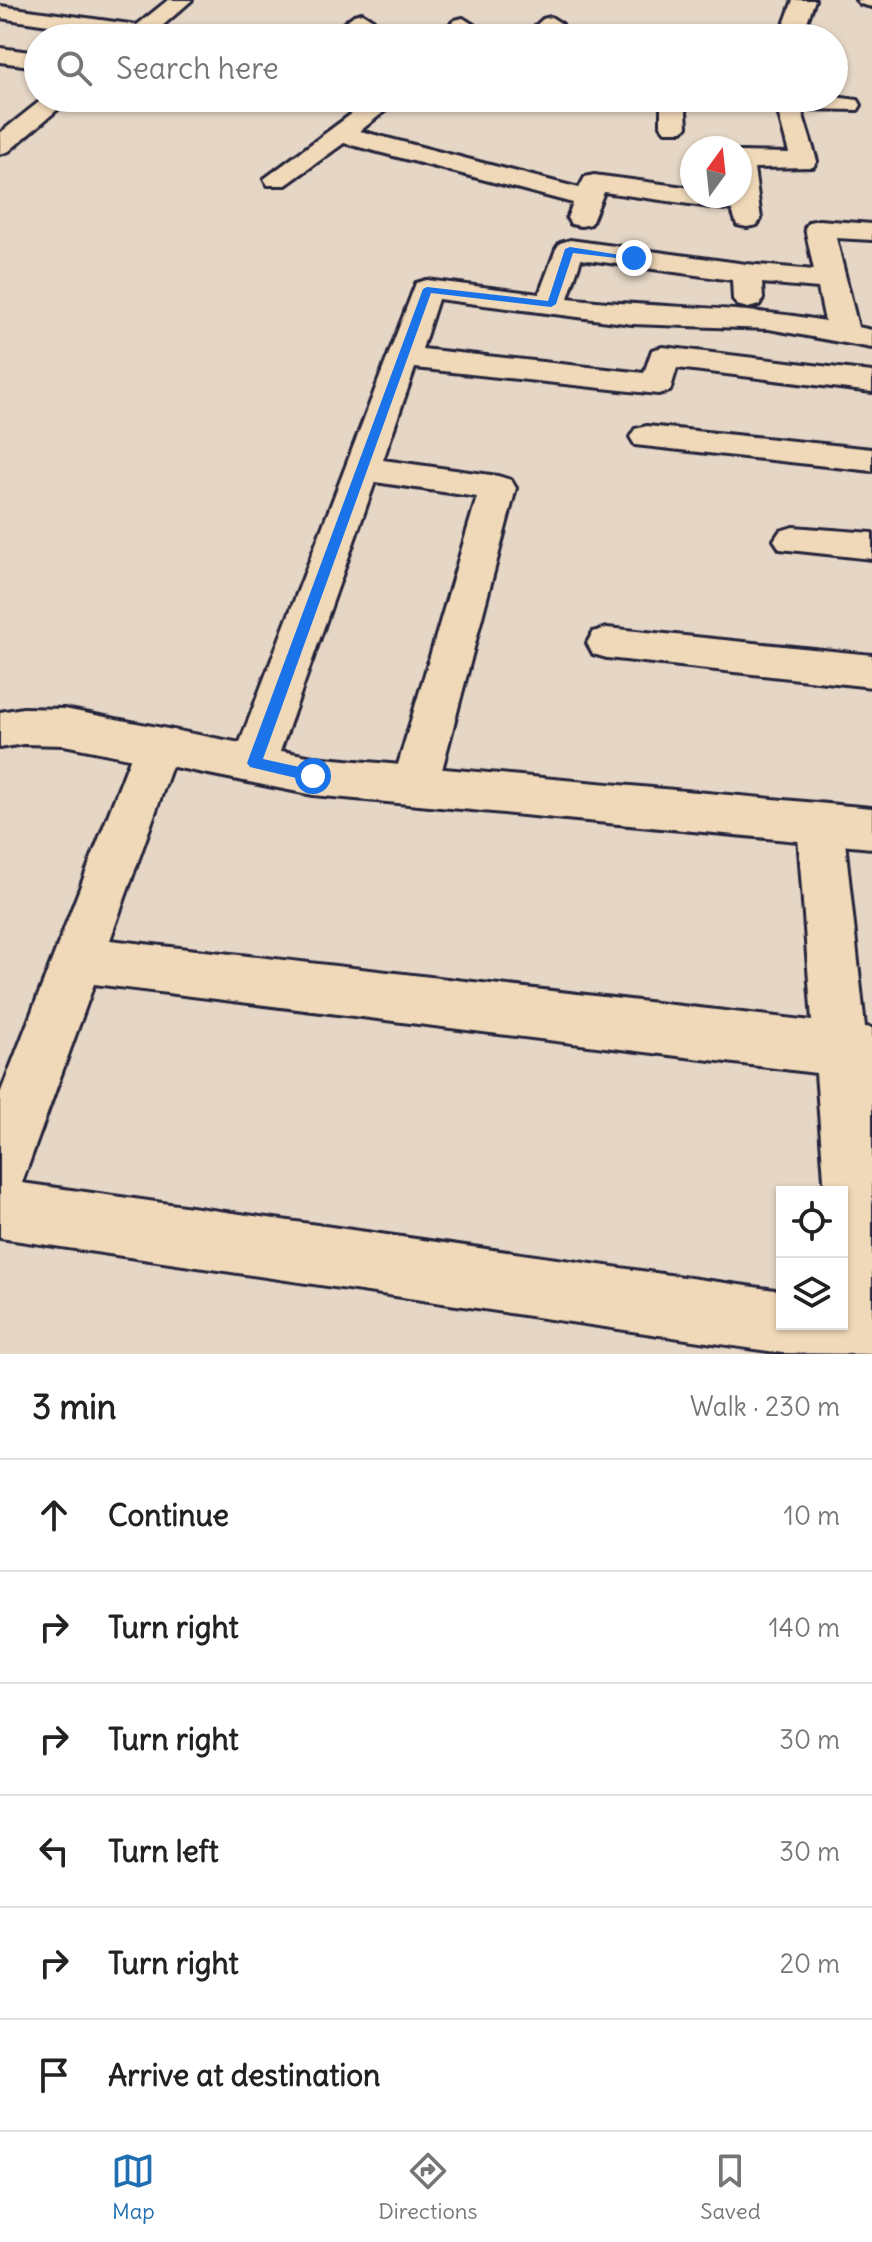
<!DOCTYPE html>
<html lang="en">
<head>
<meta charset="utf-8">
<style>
	:root { --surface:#fff; --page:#f2f2f2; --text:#222; --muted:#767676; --line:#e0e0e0; --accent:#1f6fb2 }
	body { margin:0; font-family:Delius,sans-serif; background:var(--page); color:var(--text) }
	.controls { position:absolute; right:24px; bottom:24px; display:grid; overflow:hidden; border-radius:0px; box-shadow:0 2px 6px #0004 }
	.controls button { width:72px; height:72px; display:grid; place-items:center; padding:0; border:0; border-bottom:2px solid var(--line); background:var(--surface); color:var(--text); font:40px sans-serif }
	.compass { position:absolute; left:680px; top:136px; width:72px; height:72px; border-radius:50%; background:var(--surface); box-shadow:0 2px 6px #0004; rotate:15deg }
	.stop { position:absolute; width:24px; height:24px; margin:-18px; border:6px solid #1a73e8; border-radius:50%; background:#fff }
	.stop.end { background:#1a73e8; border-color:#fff; box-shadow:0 2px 8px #0008 }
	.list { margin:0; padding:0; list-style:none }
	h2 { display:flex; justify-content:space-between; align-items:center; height:104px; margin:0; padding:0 32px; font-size:34px }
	h2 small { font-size:26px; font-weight:400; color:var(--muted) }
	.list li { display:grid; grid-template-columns:52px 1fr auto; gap:24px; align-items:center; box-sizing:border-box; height:112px; padding:0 32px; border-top:2px solid var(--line) }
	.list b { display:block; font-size:30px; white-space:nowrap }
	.list em { font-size:26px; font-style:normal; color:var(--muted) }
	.icon { flex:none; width:44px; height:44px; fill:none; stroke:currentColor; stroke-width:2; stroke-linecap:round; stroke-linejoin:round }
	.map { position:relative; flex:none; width:872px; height:1354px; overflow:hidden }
	.search { position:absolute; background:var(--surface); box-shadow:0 2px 6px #0004; left:24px; right:24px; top:24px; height:88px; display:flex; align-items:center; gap:20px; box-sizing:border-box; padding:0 28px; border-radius:44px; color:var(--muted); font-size:30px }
	.sheet { height:776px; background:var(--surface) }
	nav { display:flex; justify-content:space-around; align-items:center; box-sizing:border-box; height:112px; border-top:2px solid var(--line); background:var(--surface); font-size:22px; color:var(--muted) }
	nav a { display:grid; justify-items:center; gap:4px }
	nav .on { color:var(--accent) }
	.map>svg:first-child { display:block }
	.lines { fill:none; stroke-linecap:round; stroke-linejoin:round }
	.minor-casing { stroke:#22223b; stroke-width:6 }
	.tertiary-casing { stroke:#22223b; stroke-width:6 }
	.minor { fill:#f0d9b8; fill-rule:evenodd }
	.tertiary { fill:#f0d9b8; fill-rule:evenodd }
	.route { fill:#1a73e8 }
</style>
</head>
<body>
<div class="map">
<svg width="872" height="1354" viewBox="0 0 872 1354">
	<rect width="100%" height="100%" fill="#e5d6c5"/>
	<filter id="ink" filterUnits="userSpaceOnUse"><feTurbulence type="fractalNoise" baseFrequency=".0125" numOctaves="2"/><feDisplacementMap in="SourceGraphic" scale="16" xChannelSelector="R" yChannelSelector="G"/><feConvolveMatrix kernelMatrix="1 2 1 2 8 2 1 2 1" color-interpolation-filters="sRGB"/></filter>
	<g filter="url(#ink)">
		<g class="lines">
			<g class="minor-casing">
				<path id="minor" d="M168,0H192L160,28L194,33L197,38H123L124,36L0,18V6L137,25Z
					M793,0H815L801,38H779Z
					M856,0H872V7L860,4Z
					M362,13L373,20L351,38H325L354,15Z
					M551,17L562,24L547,38H522L543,19Z
					M463,18L474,25L459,38H433L455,20Z
					M0,48L38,53V67L0,62Z
					M834,97L858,100L861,105L858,110L801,109L817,161L813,167L754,168L761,219L757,225L747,227L737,225L732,210L604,192L591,224L581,226L571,224L567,218L573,203L344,143L286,185H268L264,179L373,98H401L360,131L579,188L585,177L594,175L692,188V196H740V152L789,153L777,108L730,103L727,98Z
					M44,98H71L9,151L0,154V133Z
					M463,98H491L492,100L489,105C478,108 469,107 463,98Z
					M661,98H685L687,126L683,131H665L661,126Z
					M819,220L872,224V240L836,238L858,327L872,330V348L769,329L632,324L438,299L422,349L644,373L652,350L663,347L872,372V392L677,368L670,391L658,394L415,368L383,460L498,476L511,480L516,488L438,785L431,798L415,803L399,798L392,785L477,497L375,482L276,763L270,776L254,781L238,776L232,763L416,283L427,280L539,294L556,249L560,243L570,240L746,264L814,270L805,228L809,222ZM581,259L732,280L733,299L737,305L748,308L759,305L763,299L762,283L818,288L825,321C740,305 654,309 568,298Z
					M647,426L872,449V471L635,445L630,437L635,429Z
					M793,527L872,533V559L780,549L774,540L780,531Z
					M607,628L872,655V687L607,658L593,654L587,643L593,632Z
					M157,729L173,734L179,746L110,940L812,1021L797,823L804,809L820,804L836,809L843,823L865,1027L872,1028V1354L782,1353L0,1238V1094L135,746L141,734ZM94,984L816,1073L825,1192H842V1324H782V1291L22,1183Z"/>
			</g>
			<g class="tertiary-casing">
				<path id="tertiary" d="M23,708L64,709L313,757L872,808V848L313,795L64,745L23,744L0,748V712Z"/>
			</g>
			<use href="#minor" class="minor"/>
			<use href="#tertiary" class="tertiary"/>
		</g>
	</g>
	<path class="route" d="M570,247L639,258L634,260L573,253L556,304L551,307L431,293L263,759L313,770L320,776L313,782L250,767L247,763L423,289L427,287L548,301L565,249Z"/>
</svg>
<div class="controls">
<button><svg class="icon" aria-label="locate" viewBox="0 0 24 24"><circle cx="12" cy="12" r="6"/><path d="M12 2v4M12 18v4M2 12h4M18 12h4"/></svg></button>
<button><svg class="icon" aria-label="layers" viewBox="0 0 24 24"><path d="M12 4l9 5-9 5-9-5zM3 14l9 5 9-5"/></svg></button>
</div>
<svg class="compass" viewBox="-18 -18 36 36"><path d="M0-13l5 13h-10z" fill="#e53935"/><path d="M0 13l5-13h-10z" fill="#767676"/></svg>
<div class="stop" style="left:313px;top:776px"></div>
<div class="stop end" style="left:634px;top:258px"></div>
<div class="search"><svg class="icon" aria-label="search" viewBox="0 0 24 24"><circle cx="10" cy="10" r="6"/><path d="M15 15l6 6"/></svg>Search here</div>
</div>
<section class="sheet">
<h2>3 min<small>Walk · 230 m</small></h2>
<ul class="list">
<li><svg class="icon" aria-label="ahead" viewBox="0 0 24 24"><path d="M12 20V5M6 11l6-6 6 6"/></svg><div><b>Continue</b></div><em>10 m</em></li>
<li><svg class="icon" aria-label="right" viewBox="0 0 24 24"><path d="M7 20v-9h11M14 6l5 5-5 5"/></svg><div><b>Turn right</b></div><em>140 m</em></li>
<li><svg class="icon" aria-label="right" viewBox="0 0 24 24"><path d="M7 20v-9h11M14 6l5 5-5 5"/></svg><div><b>Turn right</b></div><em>30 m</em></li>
<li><svg class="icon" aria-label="left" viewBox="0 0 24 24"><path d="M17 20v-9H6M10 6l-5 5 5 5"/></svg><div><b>Turn left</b></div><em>30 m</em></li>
<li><svg class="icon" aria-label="right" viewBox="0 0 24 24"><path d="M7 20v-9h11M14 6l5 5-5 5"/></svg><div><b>Turn right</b></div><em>20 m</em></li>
<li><svg class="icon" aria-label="arrive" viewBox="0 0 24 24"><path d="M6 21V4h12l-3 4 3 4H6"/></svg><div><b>Arrive at destination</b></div></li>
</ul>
</section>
<nav>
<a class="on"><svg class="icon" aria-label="map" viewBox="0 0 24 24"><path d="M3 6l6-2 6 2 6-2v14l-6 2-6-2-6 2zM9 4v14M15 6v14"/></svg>Map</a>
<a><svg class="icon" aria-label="directions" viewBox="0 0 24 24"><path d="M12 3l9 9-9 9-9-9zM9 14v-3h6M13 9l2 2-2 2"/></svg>Directions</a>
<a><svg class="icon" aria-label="saved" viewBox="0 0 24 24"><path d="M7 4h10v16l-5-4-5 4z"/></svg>Saved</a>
</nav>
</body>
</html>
